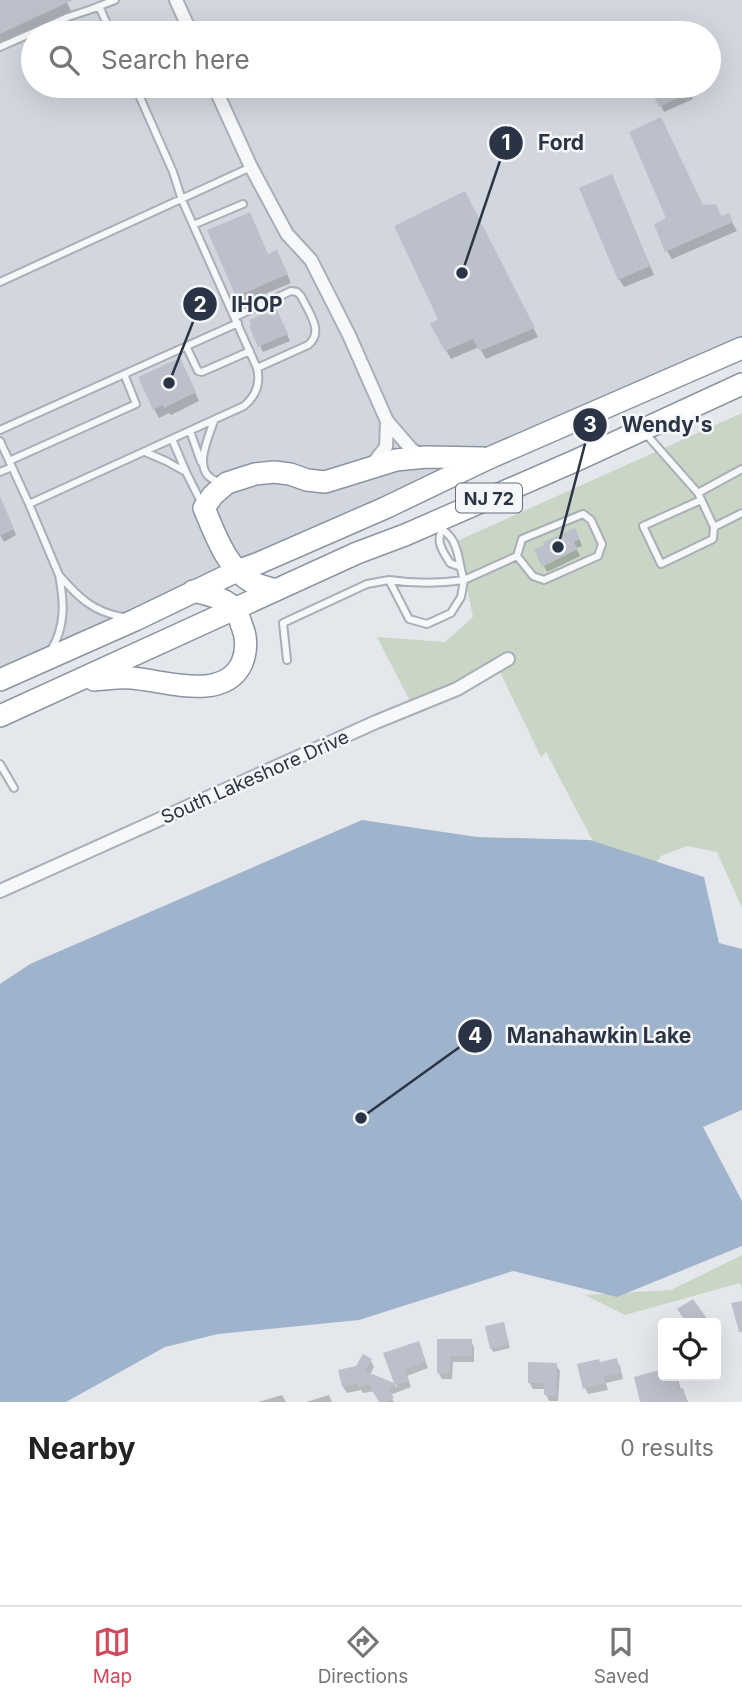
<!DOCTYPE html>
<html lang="en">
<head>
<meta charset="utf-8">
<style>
	:root { --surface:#fff; --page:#f2f2f2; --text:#222; --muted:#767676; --line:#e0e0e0; --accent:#d1495b }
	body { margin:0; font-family:Inter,sans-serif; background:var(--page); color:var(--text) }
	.controls { position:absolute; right:21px; bottom:21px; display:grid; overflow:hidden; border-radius:7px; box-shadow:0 7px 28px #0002 }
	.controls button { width:63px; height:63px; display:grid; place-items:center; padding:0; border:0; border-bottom:2px solid var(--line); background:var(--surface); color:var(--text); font:35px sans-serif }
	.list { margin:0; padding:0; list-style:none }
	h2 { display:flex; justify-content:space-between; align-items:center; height:91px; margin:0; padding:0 28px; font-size:30px }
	h2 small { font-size:23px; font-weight:400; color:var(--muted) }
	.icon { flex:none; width:38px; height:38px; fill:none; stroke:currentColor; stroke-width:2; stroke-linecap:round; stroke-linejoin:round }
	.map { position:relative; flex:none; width:742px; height:1402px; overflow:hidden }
	.search { position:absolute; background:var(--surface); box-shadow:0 7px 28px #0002; left:21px; right:21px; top:21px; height:77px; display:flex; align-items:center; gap:18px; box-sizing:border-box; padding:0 24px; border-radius:38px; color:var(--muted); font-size:26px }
	.sheet { height:203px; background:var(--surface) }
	nav { display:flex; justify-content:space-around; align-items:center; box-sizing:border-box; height:98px; border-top:2px solid var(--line); background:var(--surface); font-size:19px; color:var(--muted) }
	nav a { display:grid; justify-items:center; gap:4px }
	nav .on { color:var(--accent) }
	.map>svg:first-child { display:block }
	.built { fill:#d2d6de; fill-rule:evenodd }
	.green { fill:#c9d6c5 }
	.water { fill:#9fb4cc }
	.shadow { fill:#0003 }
	.building { fill:#bbc0ca }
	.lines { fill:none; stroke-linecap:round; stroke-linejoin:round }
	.service-casing { stroke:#a9aeb7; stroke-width:10 }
	.minor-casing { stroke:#a9aeb7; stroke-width:16 }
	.trunk-casing { stroke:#8b94a3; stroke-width:24 }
	.service { stroke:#f7f8fa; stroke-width:6 }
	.minor { stroke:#f7f8fa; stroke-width:12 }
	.trunk { stroke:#fff; stroke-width:21 }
	.labels { text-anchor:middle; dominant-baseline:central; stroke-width:5; stroke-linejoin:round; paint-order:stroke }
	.shield { fill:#f4f6f9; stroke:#676e7b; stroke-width:2 }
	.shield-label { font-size:18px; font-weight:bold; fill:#2b3445 }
	.street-label { font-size:19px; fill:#2b3445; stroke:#f4f6f9 }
	.leader { fill:none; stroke:#2b3445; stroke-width:2.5 }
	.callout-dot { fill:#2b3445; stroke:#f4f6f9; stroke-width:2.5 }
	.mark-label { font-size:21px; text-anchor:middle; font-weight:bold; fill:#fff }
	.callout-label { font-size:21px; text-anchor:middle; font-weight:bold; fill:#2b3445; stroke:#f4f6f9; stroke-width:5; stroke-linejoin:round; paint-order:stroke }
</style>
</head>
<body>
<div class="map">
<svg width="742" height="1402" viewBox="0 0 742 1402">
	<rect width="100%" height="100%" fill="#e4e7ec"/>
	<path class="built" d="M0,0H742V348L0,680ZM33,33H709V86H33Z"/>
	<path class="green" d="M742,413V908L717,852L687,846L661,856L655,864L598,851L546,752L541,757L498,668L413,707L377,637L445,642L473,617L457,541Z
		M742,1255V1289L740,1283L625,1315L585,1295L671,1290Z"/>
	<path class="water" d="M362,820L477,837L590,840L704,877L719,943L742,949V1110L703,1127L742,1201V1246L617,1297L513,1271L359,1320L218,1334L165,1347L66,1402H0V984L30,964Z"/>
	<path class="shadow" d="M0,0H66L71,11L0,44Z
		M651,86H687L693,99L664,112Z
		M616,185L654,275L624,287L619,279Z
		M469,202L538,337L486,359L479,347L451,359L432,325L441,320Z
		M715,205L722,218L728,215L737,231L672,259L667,251L668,219L703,207Z
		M281,261L291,283L242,304L238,296Z
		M279,316L290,341L263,352L251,327Z
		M184,368L199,401L171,415L169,413L159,418L154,409Z
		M0,498L16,535L4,542L0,535Z
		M578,536L582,546L576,548L580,556L547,572L536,550Z
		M503,1324L510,1348L493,1352L491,1348Z
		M439,1341H471L474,1347V1362H453L452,1379H442L438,1372Z
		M418,1343L428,1368L407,1376L411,1387L390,1395L394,1402H381L375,1391L363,1393L361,1390L347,1393L343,1387L358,1368L371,1361L374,1367L370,1375L397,1387L386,1354Z
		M616,1360L620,1366L623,1379L606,1383L608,1390L588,1394L585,1388L600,1364Z
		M556,1365L560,1371L558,1401H549L546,1395V1389H533L529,1382Z
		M663,1371V1376H679L680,1378L678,1379L681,1390H683L688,1402H642L636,1378Z
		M282,1395L286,1402H258Z
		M329,1395L332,1402H306Z"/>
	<path class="building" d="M0,0H73L0,34Z
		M649,86H688L691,92L659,107Z
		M661,117L703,205L716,204L721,216L729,213L733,222L665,252L654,224L666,218L629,132Z
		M612,174L650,266L618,280L579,188Z
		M465,191L535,328L480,351L473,339L445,351L430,324L438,319L394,226Z
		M250,212L268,254L277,250L288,274L236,297L207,230Z
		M276,308L288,334L258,347L249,326L251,325L249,320Z
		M180,358L196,392L164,408L163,405L153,410L138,377Z
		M0,496L14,529L0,536Z
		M575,528L580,539L574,542L578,549L542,567L534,549L544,545L543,542Z
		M693,1299L710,1323H687L677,1309Z
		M742,1301V1332H739L731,1303Z
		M504,1322L509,1344L490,1349L485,1326Z
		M437,1339H472V1356H450V1373H437Z
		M419,1341L426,1362L405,1369L409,1381L388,1388L394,1398L386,1402H379L369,1385L358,1387L357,1384L342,1387L338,1370L356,1366L363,1354L372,1359L365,1371L394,1383L383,1353Z
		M617,1358L620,1373L604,1377L606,1383L583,1389L577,1364L599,1359L600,1362Z
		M528,1362L557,1363L556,1396L544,1395V1383H528Z
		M663,1369V1376H676L679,1389L683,1388L687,1402H640L634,1377Z"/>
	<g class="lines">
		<g class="service-casing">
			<path id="service" d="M99,6L111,33
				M0,47L68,17L92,9L115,0
				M193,225L243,204
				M0,282L251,167
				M235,317L291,291L297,292L301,296C308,311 325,332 308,345L257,368
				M186,346L198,371L202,372L250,351
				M214,421C207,441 190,476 221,482
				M0,430L238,323
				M190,431L201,462
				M646,434L698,493L714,527L713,539L661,564L643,526L701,500
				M172,439L186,472L202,504
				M0,441L29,504L59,575
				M145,452L166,461L184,471
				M9,461L136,404L124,374
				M0,472L12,467
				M698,493L742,469
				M29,504L244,406C256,396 261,384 257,368L182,200L173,172L135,86
				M438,523C442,531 449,533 453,541C460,554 459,566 464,580L517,556L522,539L583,514L591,520L602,544L598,556L544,580L533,576L517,556
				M714,527L742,513
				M442,530C435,542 444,553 450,563L458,566
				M389,580C416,584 437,584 464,580L461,597L451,613L427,624L409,619Z
				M51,650C66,626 64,601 59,575C78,597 93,612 123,617
				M287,660L283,623L367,584L389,580
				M0,764L14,788"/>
		</g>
		<g class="minor-casing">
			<path id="minor" d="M176,0L191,33
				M214,86L251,167L287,234L311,260L349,335L387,421L412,450L422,455
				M372,465L386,447L387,421
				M0,891L376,722L457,689L508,659"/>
		</g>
		<g class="trunk-casing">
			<path id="trunk" d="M276,590C269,588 260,586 254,583C227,570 215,534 204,508L213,495L227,483L255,474L274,472L290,474L307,480L325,482L396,460L426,457L483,458
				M0,680L135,620L237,571L259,563L385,508L489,458L742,348
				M94,680C107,679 120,677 132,678C166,681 224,702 242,663C247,650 247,638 242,626C240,621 239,615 236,611C228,598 206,594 193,591
				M0,716L357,553L405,535L577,460L742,384"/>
		</g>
		<use href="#service" class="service"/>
		<use href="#minor" class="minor"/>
		<use href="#trunk" class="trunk"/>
	</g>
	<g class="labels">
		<rect class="shield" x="456" y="483.5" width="66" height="29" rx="5"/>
		<g class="shield-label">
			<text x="489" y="498">NJ 72</text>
		</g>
		<g class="street-label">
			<text transform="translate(255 777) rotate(-24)">South Lakeshore Drive</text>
		</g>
	</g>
	<path class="leader" d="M462 273L506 143M169 383L200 304M558 547L590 425M361 1118L475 1036"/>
	<g class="callout-dot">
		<circle cx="462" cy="273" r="7"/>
		<circle cx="169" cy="383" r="7"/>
		<circle cx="558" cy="547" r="7"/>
		<circle cx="361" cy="1118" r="7"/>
		<circle cx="506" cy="143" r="18"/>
		<circle cx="200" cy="304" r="18"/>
		<circle cx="590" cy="425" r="18"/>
		<circle cx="475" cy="1036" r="18"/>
	</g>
	<g class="mark-label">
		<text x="506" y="150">1</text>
		<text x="200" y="312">2</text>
		<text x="590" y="432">3</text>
		<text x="475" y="1043">4</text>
	</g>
	<g class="callout-label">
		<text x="561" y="150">Ford</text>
		<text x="257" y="312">IHOP</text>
		<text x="667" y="432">Wendy's</text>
		<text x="599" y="1043">Manahawkin Lake</text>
	</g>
</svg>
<div class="controls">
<button><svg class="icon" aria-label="locate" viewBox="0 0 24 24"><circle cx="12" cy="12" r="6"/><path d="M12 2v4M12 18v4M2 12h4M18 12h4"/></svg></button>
</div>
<div class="search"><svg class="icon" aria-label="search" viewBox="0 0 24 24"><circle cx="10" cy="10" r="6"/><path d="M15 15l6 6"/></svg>Search here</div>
</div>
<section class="sheet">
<h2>Nearby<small>0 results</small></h2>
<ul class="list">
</ul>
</section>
<nav>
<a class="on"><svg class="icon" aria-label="map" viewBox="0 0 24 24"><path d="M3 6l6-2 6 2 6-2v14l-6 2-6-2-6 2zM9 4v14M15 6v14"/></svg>Map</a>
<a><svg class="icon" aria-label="directions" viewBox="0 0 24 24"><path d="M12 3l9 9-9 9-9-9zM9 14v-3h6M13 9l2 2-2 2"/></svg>Directions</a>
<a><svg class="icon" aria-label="saved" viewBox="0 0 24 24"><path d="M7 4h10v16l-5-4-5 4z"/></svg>Saved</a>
</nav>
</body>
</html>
